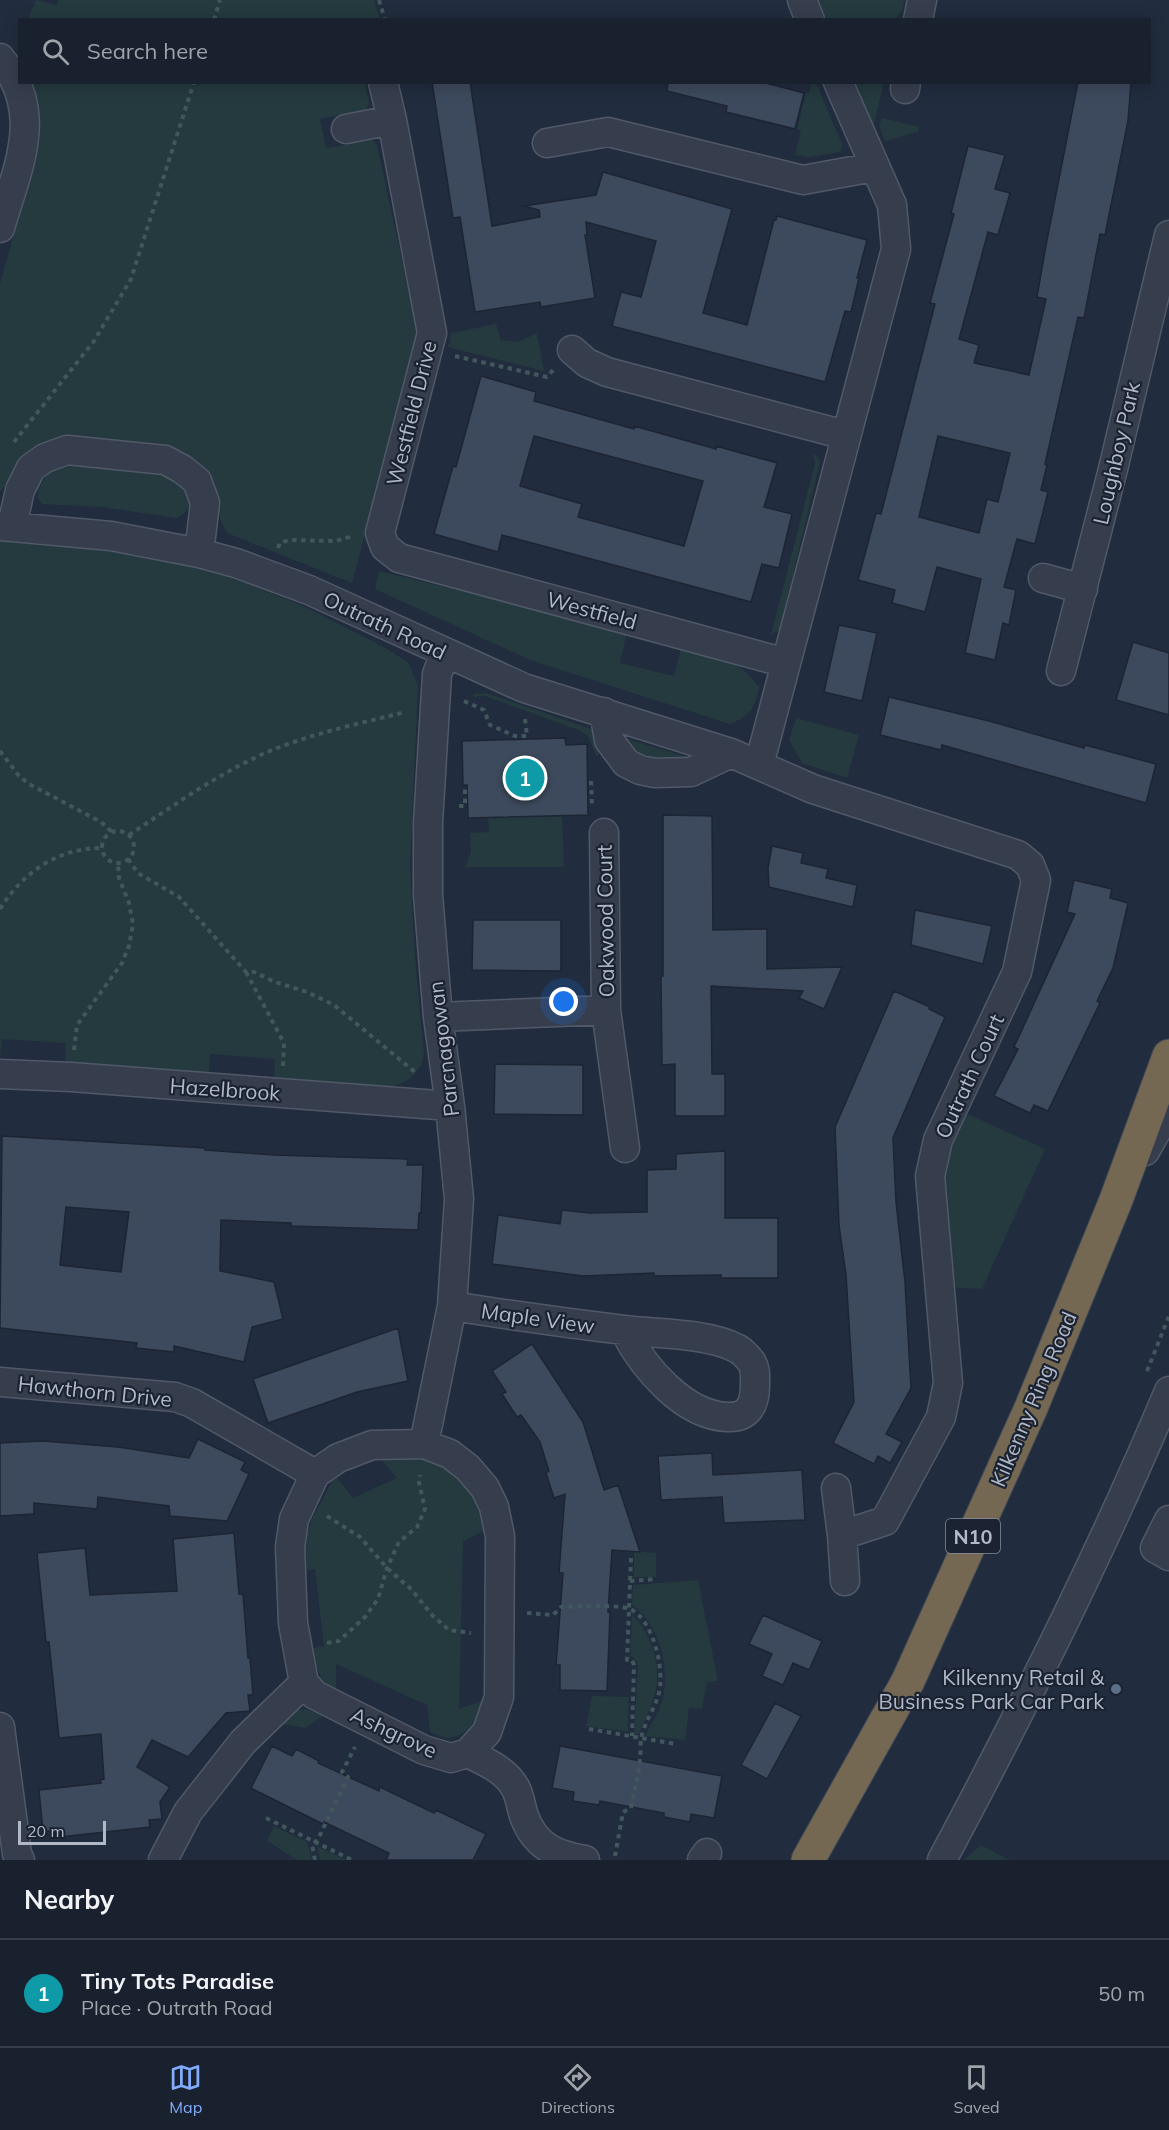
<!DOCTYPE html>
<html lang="en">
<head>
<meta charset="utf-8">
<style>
	:root { --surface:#19212e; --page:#222936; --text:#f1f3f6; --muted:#9fa3aa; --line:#373e4a; --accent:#81acfe }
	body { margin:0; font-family:Mulish,sans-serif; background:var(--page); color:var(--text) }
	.scale { position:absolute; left:18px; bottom:15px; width:88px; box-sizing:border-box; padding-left:6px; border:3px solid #b1b9c9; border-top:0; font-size:16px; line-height:21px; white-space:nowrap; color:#b1b9c9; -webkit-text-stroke:4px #1b2332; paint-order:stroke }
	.you { position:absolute; left:564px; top:1002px; width:21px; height:21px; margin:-15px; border:4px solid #fff; border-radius:50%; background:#1a73e8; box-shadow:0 0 0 9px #1a73e833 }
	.badge { display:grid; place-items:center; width:39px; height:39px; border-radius:50%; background:var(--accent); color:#fff; font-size:20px; font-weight:700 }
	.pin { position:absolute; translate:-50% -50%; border:3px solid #fff; box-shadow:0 2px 6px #0006 }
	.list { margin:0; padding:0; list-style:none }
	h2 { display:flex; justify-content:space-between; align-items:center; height:78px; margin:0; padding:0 24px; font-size:26px }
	h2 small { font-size:20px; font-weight:400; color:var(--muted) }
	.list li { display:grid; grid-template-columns:39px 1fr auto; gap:18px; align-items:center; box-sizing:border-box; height:108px; padding:0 24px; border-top:2px solid var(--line) }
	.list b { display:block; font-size:22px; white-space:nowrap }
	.list p { margin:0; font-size:20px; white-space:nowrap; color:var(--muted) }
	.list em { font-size:20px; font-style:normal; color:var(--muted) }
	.icon { flex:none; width:33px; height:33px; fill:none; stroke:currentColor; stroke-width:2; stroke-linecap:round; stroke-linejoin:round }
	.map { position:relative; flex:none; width:1169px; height:1860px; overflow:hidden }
	.search { position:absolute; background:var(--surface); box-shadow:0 3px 15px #0003; left:18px; right:18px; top:18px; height:66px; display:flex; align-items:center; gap:15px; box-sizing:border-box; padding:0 21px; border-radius:0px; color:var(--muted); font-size:22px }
	.sheet { height:186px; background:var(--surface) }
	nav { display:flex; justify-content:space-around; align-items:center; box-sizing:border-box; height:84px; border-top:2px solid var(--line); background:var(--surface); font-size:16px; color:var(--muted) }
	nav a { display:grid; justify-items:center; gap:3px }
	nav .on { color:var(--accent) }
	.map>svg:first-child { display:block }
	.green { fill:#243a3f }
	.building { fill:#3d4a5d; stroke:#1d2534; stroke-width:1.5; fill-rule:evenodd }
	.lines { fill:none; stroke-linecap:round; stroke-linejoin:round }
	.minor-casing { stroke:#515968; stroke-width:31 }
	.highway-casing { stroke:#3e4655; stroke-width:35 }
	.path { stroke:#41575c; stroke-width:4; stroke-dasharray:4.5 4.5; stroke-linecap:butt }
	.minor { stroke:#363e4e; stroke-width:28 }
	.highway { stroke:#746852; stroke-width:33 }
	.service-dot { fill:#5c6f8a; stroke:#1b2332; stroke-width:2 }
	.labels { text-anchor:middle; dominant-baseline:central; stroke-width:4.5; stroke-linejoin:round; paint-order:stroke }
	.shield { fill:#1b2332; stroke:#848c9c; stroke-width:1.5 }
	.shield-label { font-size:20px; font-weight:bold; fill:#b1b9c9 }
	.street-label { font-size:21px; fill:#b1b9c9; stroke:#1b2332 }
	.poi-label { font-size:21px; fill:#b1b9c9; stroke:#1b2332; text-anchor:end }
</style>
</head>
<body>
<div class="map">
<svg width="1169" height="1860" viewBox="0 0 1169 1860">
	<rect width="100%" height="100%" fill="#212c3e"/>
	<path class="green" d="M36,0L57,5L58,0H374L380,19H28Z
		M819,0H905L902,11L895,19L827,20Z
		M30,83H365L369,104L365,110L320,119L326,148L372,140L377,145L418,334L352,583L227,533L220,519L215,484L207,469L190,456L173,449L25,458L0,492V284L40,140L39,108Z
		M812,83H816L843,146L840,152L809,157L795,155L801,130L797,129L806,93H809Z
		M855,83H884L873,128Z
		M882,118L919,127L918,132L885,141L879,126Z
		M496,324L501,340L518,342L537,333L544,371L447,347L450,343L451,333Z
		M813,453L817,456L820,462L780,629L771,635L815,463Z
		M78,462C99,465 121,467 142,470C150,470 159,470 166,472C187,479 203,507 176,518L102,507L42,504L37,497C43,472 54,468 78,462Z
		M0,540L109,551L170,561L229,577L301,605L384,647L408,662L418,685L410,866L415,959L424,1053L422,1064L410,1079L390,1088L274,1079L275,1059L210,1054L209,1074L65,1063L66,1043L2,1039L0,1059Z
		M379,571L627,631L620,663L674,676L682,644C711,654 741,660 759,687C755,708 750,716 730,724L530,660L375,589Z
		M486,693L594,730L602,747L597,757L588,736L581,731L485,696L474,697L473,694Z
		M796,718L859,735L847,778L802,763L789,740Z
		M624,738L691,758L653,761L633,754Z
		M562,815L564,867H465L471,852L470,833L489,832L488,817Z
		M965,1113L1045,1149L982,1289L948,1287L942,1170L946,1155Z
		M401,1453L445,1467L466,1483L486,1530L463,1541L459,1709L481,1701C481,1718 467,1737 448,1738C443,1738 435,1734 430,1732L427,1705L336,1664V1691C317,1679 317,1669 314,1648L324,1646L315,1569L305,1570L304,1543L313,1517L333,1480L338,1479L353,1498L397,1478L381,1459Z
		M634,1551L656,1553V1577H634Z
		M698,1580L718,1681L707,1682L702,1709L689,1708L685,1740L645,1736C651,1724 660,1711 663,1698C670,1666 659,1624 632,1605L633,1585Z
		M632,1614C652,1634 662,1666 655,1694C651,1708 644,1721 639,1734H634L638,1666L634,1657L630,1656Z
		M592,1696L629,1697L628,1732L586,1726Z
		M304,1709L324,1715L305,1728L277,1723L285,1713Z
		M274,1826L307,1842L312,1860H297L267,1841Z
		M981,1845L1009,1860H964Z
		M317,1846L346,1860H320Z"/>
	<path class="building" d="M432,82H470L492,226L540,217L539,210L524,206L596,195L603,172L732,209L703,313L747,325L774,220H776L777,216L867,240L857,278H859L851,312L845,311L825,382L612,326L621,292L641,297L656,241L586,222L587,235H585L595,298L541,307L540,302L475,312L460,217L453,218Z
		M668,82H762L804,93L795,129L726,112L727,106L667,91Z
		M1078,82H1131L1128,121L1105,235L1100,234L1084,318L1078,317L1045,464L1047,465L1041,490L1048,492L1035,544L1017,539L1004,587L1016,590L1009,625L1003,623L995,660L965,653L981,579L937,567L925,612L892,603L895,590L858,580L876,513L881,514L935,304L930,303L954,214L951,213L968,146L1005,155L995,189L1010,193L998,235L988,232L959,339L979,345L974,363L1029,375L1046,299L1037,297L1046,245ZM938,436L1010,453L998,502L987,499L979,533L919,517Z
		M481,376L536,392L534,401L634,429V426L716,449V446L777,463L764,507L792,514L779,568L762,564L751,602L502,535L498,552L434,534L453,466L456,467ZM534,436L703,481L684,546L578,517L582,504L520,486Z
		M839,625L877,633L862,701L824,692Z
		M1133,642L1169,653V715L1116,700Z
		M889,697L989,721L1084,748L1085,745L1156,764L1146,803L942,745L941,750L880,735Z
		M565,738L566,745L587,744L588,815L468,818L467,785H463L462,741Z
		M663,815L712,816L713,930L767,929V969L842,967L824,1009L799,998L803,991L711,986L712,1074H725V1116H675V1064L662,1065L661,976H663Z
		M772,846L803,853L801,863L828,869L826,878L857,885L853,907L769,887L768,868Z
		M1074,880L1112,889L1110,898L1128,903L1113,968L1097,1001L1100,1003L1048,1111L1034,1105L1030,1113L994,1096L1018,1049L1014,1047L1075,914L1067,912Z
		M915,910L992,926L983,964L911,945Z
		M473,920H561V971L472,970Z
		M894,991L930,1007L929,1009L945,1017L893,1138L896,1202L905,1282L911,1388L886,1434L902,1442L890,1463L878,1456L874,1464L833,1443L854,1402L846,1275L839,1225L835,1127Z
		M495,1064L583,1065V1115L494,1114Z
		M2,1136L205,1148V1150L274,1155L408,1159L407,1165H423L421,1213H419L418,1230L291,1226V1223L221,1220L220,1271L274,1282L283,1319L252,1327L244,1362L174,1346V1352L136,1348L137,1343L0,1328ZM66,1207L129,1212L121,1272L60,1265Z
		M725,1151V1218H778V1278H721V1275L654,1276V1273L583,1276L492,1264L498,1215L560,1224L562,1210L589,1213L647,1212V1170L676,1169V1154Z
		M398,1328L408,1381L357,1392L268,1423L253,1379Z
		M532,1344L583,1422L604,1490L618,1485L640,1552L612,1550L608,1612H610L607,1691L560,1690V1665H556L563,1573H559L565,1494L554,1498L546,1473L549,1471L540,1442L521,1415L517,1417L502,1394L506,1392L492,1371Z
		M198,1439L245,1462L241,1470L249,1474L227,1521L170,1516L169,1506L98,1497L97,1509L34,1503V1514L0,1516V1443L43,1441L118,1447L189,1458Z
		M712,1453L713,1475L802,1470L805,1520L724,1523L722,1497L661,1500L658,1456Z
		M234,1533L239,1594H243L248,1658H250L253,1695H248L250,1711L226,1713L188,1757L152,1740L137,1767L170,1787L160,1802L162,1819L149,1820L150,1827L51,1838L50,1831L43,1832L39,1790L101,1783L100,1780L104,1779L101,1734L59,1738L49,1642H46L37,1553L85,1548L90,1595L177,1591L173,1539Z
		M763,1615L822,1641L809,1670L793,1663L783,1685L762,1676L772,1654L749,1644Z
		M775,1703L801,1716L767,1779L741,1765Z
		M272,1746L292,1756L296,1749L319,1761L318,1763L379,1791L380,1787L434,1813L436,1810L486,1834L473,1860H386L389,1853L324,1822L323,1824L251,1788Z
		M560,1746L722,1776L714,1818L691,1814L690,1822L664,1817V1813L600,1801L599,1805L573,1801L574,1792L552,1788Z"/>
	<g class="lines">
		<g class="minor-casing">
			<path id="minor" d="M802,0L810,20
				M918,20L922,0
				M0,58C46,113 17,168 0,228
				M383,82L392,120L432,333L380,533L385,547L399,558L786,663
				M905,89L906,82
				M346,129L392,120
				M547,143L608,132L803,180L874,167
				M572,350L587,363L607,372L845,435
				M0,526L111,536L199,553L236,563L309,590L524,688L731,753L813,789L1018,855L1030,865L1036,880L1017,972L938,1140L930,1176L948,1383L941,1417L885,1521L842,1535
				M12,526L20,490L31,468L45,458L67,450L165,460L182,469L197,481L205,503L199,553
				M1043,578L1083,589
				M1061,671L1113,469L1169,235
				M604,712L609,740L626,763L640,770L655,773L691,772L731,753
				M759,765L896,249L892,205L838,82
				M604,833L606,1010L625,1148
				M438,1017L606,1010
				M0,1074L71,1077L450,1106
				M1145,1151L1169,1109
				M452,1306C509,1315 566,1323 624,1330C656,1334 707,1333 736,1348C741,1350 749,1358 752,1363C756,1370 755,1377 755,1385C755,1404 749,1418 727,1417C683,1415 643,1367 624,1330
				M0,1382L175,1397L192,1403L315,1474
				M424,1444L450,1454L468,1468L485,1488L494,1507L500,1536L499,1697L487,1732L468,1753L451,1758L424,1750L315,1695L304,1683L293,1623L290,1547L294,1519L315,1474L338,1458L372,1445Z
				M424,1444L452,1306L459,1199L450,1106L438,1017L428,895V823L437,674L445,653
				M836,1488L842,1535L845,1581
				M1169,1520L1155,1548L1169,1556
				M0,1727L17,1854L20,1860
				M468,1753C486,1762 506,1770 516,1789C520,1797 521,1807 524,1816C535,1846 555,1855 585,1860
				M163,1860L188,1812L243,1742L304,1683
				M702,1860L707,1853
				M942,1860C1024,1707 1102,1551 1169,1391"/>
		</g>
		<g class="highway-casing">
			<path id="highway" d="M808,1860L908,1681L1031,1408L1116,1200L1169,1056"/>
		</g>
		<path class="path" d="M379,0L385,20
			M214,20L220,0
			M455,356L547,377L553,370
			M14,442L94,341L131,279L194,82
			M278,548L280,543L289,540L336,541L353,536
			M464,701L484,710L490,725L515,736H527L525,719
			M0,751L19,776L29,784L101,822L112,832
			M591,781L592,806
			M459,806H465V789
			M102 847a16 16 0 1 1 32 0a16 16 0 1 1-32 0Z
			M129,835C173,806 216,775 263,754C308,734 358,724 405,712
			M128,859L138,873L179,897L246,972H254L275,982L307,992L334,1005L416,1073
			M0,909C23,872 58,848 102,848
			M246,972L284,1043L283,1066
			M74,1050L77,1025L122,963L129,946L133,924L129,903L119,878L118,863
			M1147,1371L1169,1316
			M327,1516L360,1537L387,1568L412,1590L432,1615L449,1630L471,1633
			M631,1558L627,1660H632L634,1665L632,1736
			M630,1581L657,1579
			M527,1613L553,1615L561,1607C576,1607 620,1604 630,1609C654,1620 666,1673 658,1696C654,1710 643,1725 641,1739C640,1745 641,1752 640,1758C639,1774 634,1791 631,1808L623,1812L615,1856
			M327,1643L339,1641L365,1617L378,1599L387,1568L399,1542L417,1527L425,1509L419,1482L420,1475
			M589,1729L676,1744
			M266,1818L352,1860
			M315,1860L312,1845L318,1839L348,1777L342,1772L355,1747"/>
		<use href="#minor" class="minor"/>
		<use href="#highway" class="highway"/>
	</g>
	<circle class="service-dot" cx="1116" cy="1689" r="6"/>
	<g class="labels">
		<rect class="shield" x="946" y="1519" width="54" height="34" rx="4.5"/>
		<g class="shield-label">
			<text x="973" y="1536">N10</text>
		</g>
		<g class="street-label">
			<text transform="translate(411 413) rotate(-76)">Westfield Drive</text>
			<text transform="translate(1116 453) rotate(-77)">Loughboy Park</text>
			<text transform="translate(592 610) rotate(15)">Westfield</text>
			<text transform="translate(385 625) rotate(25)">Outrath Road</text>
			<text transform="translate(605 921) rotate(-91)">Oakwood Court</text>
			<text transform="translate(443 1049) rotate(-97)">Parcnagowan</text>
			<text transform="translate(969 1076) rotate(-65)">Outrath Court</text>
			<text transform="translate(225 1089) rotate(4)">Hazelbrook</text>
			<text transform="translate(538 1318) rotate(8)">Maple View</text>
			<text transform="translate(95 1391) rotate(6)">Hawthorn Drive</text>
			<text transform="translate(1033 1399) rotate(-67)">Kilkenny Ring Road</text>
			<text transform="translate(394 1732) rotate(25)">Ashgrove</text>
		</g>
		<g class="poi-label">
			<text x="1104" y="1677">Kilkenny Retail &amp;<tspan x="1104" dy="24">Business Park Car Park</tspan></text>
		</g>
	</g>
</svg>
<div class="scale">20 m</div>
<div class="you"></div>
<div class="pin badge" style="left:525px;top:778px;background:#0f9aa8">1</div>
<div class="search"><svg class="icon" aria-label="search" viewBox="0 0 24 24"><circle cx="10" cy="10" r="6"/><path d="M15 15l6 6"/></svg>Search here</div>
</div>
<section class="sheet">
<h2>Nearby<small></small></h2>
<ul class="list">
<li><span class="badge" style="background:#0f9aa8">1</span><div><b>Tiny Tots Paradise</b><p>Place · Outrath Road</p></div><em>50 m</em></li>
</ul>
</section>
<nav>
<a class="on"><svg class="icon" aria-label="map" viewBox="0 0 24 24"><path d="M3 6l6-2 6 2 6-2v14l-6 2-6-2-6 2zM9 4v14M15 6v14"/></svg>Map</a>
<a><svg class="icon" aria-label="directions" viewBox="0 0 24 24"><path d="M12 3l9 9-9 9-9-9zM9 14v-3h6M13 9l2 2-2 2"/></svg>Directions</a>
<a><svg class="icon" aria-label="saved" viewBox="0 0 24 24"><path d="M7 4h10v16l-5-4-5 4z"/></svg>Saved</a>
</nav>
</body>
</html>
